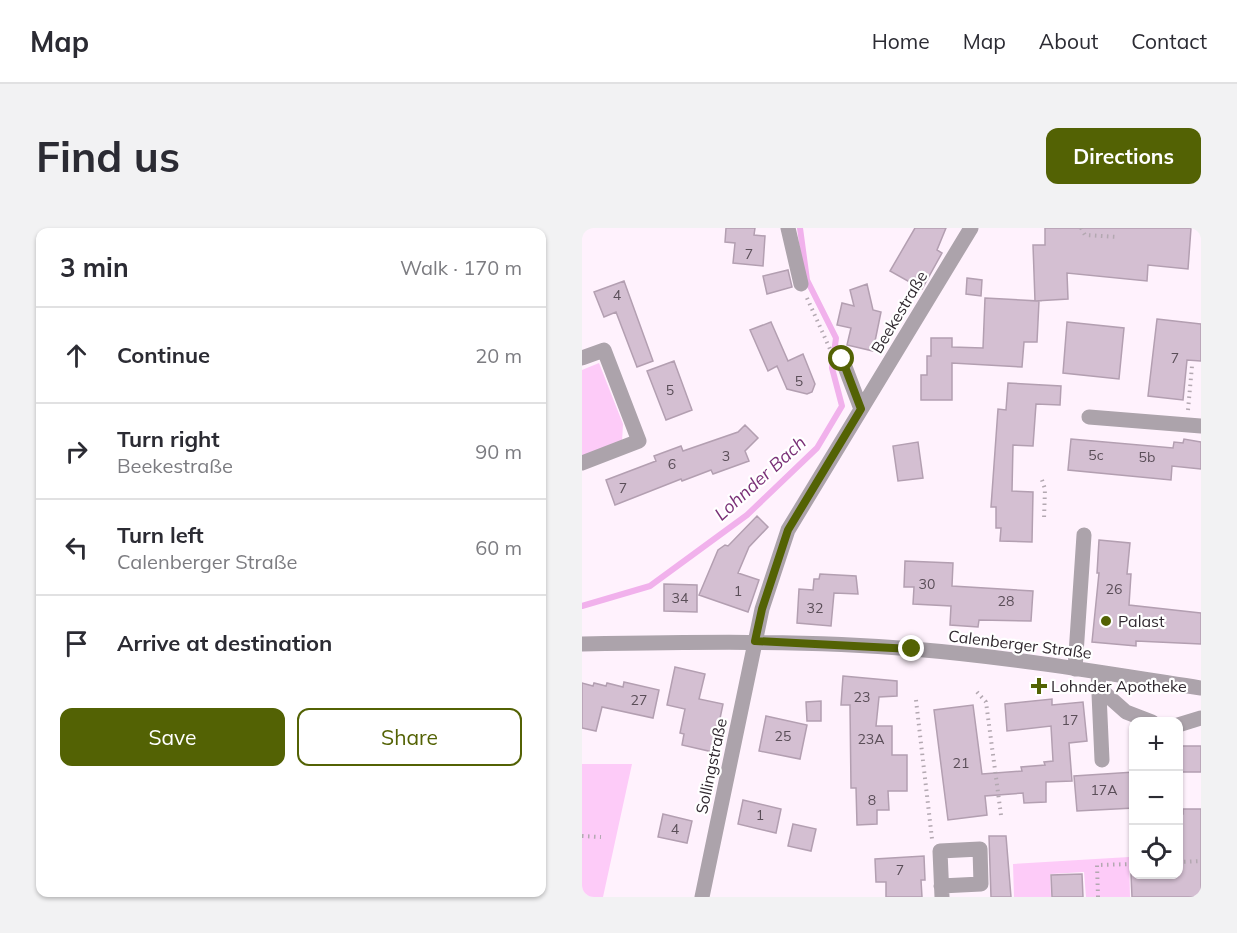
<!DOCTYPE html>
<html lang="en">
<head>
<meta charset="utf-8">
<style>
	:root { --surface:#fff; --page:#f2f2f3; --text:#2b2b33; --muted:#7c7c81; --line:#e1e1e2; --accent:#536204 }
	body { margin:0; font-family:Mulish,sans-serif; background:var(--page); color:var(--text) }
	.controls { position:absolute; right:18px; bottom:18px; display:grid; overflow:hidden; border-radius:12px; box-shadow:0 2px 4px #0004 }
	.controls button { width:54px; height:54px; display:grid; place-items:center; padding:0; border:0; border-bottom:2px solid var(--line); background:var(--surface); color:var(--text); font:30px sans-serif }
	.stop { position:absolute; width:18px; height:18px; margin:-14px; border:4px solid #536204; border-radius:50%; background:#fff }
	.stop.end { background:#536204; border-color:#fff; box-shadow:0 2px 6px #0008 }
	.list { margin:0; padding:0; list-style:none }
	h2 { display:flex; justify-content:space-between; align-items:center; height:78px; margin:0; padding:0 24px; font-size:26px }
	h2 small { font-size:20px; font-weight:400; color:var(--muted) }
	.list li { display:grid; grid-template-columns:39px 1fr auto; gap:18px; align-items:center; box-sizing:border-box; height:96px; padding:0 24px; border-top:2px solid var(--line) }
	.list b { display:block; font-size:22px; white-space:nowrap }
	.list p { margin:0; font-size:20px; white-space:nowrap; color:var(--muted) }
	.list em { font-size:20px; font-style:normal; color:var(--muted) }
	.actions { display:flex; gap:12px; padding:18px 24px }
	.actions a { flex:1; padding:14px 0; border:2px solid var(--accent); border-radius:12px; text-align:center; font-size:21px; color:var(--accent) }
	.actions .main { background:var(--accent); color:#fff }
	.icon { flex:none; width:33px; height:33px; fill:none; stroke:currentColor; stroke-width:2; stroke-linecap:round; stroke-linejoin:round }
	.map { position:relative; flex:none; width:619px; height:669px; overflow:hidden; border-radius:12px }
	header { display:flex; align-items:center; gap:36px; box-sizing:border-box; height:84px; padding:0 30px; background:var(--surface); border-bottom:2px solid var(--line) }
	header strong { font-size:28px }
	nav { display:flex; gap:33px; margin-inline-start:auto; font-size:21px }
	.intro { display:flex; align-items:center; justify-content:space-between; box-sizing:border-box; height:144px; padding:0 36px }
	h1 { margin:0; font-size:42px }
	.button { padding:15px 27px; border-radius:12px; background:var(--accent); color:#fff; font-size:21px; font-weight:700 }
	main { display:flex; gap:36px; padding:0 36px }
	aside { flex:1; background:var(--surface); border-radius:12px; box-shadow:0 2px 4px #0004 }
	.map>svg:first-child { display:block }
	.green { fill:#fdcbf8 }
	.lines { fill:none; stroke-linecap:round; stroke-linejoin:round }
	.stream { stroke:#f1b1ec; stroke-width:6 }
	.building { fill:#d4bfd2; stroke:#b39fb1; stroke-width:1.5 }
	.path { stroke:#b3a8b1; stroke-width:4; stroke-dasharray:1.5 4.5; stroke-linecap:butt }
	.minor { stroke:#aca3ab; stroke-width:15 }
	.route { stroke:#536204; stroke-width:8 }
	.poi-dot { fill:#536204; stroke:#fff; stroke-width:2 }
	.labels { text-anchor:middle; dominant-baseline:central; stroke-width:4.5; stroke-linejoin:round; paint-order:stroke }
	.number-label { font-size:14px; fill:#5a4e58 }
	.street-label { font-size:16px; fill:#312930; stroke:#fff }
	.poi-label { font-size:16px; fill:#312930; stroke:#fff; text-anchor:start }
	.water-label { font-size:18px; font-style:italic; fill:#7a3077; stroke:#fff }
</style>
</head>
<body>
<header>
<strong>Map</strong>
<nav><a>Home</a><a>Map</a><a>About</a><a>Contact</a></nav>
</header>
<div class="intro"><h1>Find us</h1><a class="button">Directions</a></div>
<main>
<aside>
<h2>3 min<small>Walk · 170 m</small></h2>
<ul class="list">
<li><svg class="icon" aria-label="ahead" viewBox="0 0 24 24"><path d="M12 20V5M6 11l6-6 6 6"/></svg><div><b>Continue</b></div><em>20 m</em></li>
<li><svg class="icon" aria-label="right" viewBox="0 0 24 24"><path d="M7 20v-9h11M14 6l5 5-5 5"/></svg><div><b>Turn right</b><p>Beekestraße</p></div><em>90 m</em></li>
<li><svg class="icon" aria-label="left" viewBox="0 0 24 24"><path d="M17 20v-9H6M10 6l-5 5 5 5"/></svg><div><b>Turn left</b><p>Calenberger Straße</p></div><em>60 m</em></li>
<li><svg class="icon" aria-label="arrive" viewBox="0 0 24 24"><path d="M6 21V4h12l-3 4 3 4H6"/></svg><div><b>Arrive at destination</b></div></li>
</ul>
<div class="actions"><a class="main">Save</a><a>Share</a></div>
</aside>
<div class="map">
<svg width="619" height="669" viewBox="0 0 619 669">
	<rect width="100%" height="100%" fill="#fff2fd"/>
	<path class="green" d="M17,135L41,196L40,214L0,230V142Z
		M0,536H50L21,669H0Z
		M547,629L548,669H504L502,644L468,646L469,669H432L431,636Z"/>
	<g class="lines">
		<path class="stream" d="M0,378L68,358L165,287L235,220L260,178L250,140L254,110L225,52L218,0"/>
	</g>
	<path class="building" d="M144,0H173L172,7L183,8L181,38L151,35L153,15L143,14Z
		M333,0H364L355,22L360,25L340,61L308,43Z
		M463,0H609L606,41L566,37L565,53L485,45L486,71L453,73L451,17H463Z
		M206,42L210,59L185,66L181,48Z
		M385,50L400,52L399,68L384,66Z
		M42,53L71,133L55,139L34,84L22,89L12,64Z
		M285,56L291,82L299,84L291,123L265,117L269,100L255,97L260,75L272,78L268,62Z
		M403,70L457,73L455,114H442L440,139L370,135V172H339V147H345V128H349V110H370V119L401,120Z
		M575,91L619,96V133L605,132L601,172L566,168Z
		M189,94L206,133L221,126L233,156L230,164L225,166L205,161L195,138L186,143L168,102Z
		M485,94L542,100L537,151L481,145Z
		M92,133L110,182L84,192L65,143Z
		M426,155L479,158L478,177L454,176L451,218L431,217L430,263L451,264L450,314L418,313L419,300H414V279H409L416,181L424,182Z
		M163,197L176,210L163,223L167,233L131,246L129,242L100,253L99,251L33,277L24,252L74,233L72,228L99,218L101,223L156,204Z
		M489,211L591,220L592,214L601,215L602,211L619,214V241L590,238L589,252L486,242Z
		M336,214L341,250L316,253L311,218Z
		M175,288L186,299L167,319L156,345L177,352L166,384L117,367L136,322L143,317L146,318Z
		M517,312L548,315L545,346H549L547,377L619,385V416L554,413V418L510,414L517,345H515Z
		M323,333L371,335L370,358L451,363L449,393L397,392L396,399L368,397L369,378L331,376L332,359H322Z
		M238,346L274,348L276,366L252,365L249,398L215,395L217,361L231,362L232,351H237Z
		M82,356L115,357V384L82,383Z
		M93,439L123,446L117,471L141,476L131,524L100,517L102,506L98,505L103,481L85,477Z
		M261,448L315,453V468L297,469L294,498H310V527H325V563H306L307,582H295V596L275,597L274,560H269L268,477H259Z
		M42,454L77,462L71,490L20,479L14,503L0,500V455L11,458L12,455L24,458L25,455L41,459Z
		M470,471V477L501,474L505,513L487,515L490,553L464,554V574L442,575L441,565L403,568L405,587L366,592L352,482L391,477L400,546L440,543L439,539L463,537L462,534L471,533L469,498L425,503L423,476Z
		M239,473V493H225L224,474Z
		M184,488L225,497L218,531L177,523Z
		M597,518H619V544H597Z
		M552,544V580L495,583L492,548Z
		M161,572L199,581L194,605L156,596Z
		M601,581H619V669H550L549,646H597V586H601Z
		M81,586L110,593L105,615L76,609Z
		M211,596L234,601L229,623L206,618Z
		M407,608H424L429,669H409Z
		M342,628L343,652H339L340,669H304V654H294L293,631Z
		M500,646L501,669H470L469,647Z"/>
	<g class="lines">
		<path class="path" d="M499,0L503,7L536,9
			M225,70L248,121
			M606,182L610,138
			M460,252L463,261L462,291
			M395,464L404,474L419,587
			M334,472L350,611
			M0,608L19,609
			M596,634L619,633
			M516,669L515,637L552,636"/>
		<path class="minor" d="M206,0L219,56
			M0,130L22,122L57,213L0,235
			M260,131L279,181
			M507,189L619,198
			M0,416C111,414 221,412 331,421C428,429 523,445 619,460
			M493,441L502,307
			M516,444L520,532
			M517,460L544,484L570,494
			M596,497L619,490
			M359,658L399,656L398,621L358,623L360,669
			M120,669L180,381L206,302L389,0"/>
	</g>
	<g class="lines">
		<path class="route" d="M260,131L279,181L206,302L180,381L173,413L330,421"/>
	</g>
	<g class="poi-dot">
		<circle cx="524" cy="393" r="6"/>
		<path d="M454 449h6v6h6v6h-6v6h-6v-6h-6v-6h6z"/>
	</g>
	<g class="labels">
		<g class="number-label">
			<text x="167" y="26">7</text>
			<text x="35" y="67">4</text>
			<text x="593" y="130">7</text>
			<text x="217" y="153">5</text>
			<text x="88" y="162">5</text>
			<text x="514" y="227">5c</text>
			<text x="144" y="228">3</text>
			<text x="565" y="229">5b</text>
			<text x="90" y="236">6</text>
			<text x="41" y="260">7</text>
			<text x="345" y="356">30</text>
			<text x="532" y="361">26</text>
			<text x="156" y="363">1</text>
			<text x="98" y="370">34</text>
			<text x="424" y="373">28</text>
			<text x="233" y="380">32</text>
			<text x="280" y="469">23</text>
			<text x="57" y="472">27</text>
			<text x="488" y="492">17</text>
			<text x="201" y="508">25</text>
			<text x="289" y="511">23A</text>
			<text x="379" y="535">21</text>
			<text x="522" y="562">17A</text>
			<text x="290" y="572">8</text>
			<text x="178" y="587">1</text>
			<text x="93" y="601">4</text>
			<text x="318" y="642">7</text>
		</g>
		<g class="street-label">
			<text transform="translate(317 84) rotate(-59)">Beekestraße</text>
			<text transform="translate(438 416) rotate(7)">Calenberger Straße</text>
			<text transform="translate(129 538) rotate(-78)">Sollingstraße</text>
		</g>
		<g class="poi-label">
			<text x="536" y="393">Palast</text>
			<text x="469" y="458">Lohnder Apotheke</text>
		</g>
		<g class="water-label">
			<text transform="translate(178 250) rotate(-42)">Lohnder Bach</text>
		</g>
	</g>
</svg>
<div class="controls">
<button>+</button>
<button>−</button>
<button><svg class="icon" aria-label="locate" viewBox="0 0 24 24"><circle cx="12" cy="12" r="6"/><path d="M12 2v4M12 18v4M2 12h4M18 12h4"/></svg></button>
</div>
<div class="stop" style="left:260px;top:131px"></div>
<div class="stop end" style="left:330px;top:421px"></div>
</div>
</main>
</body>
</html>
